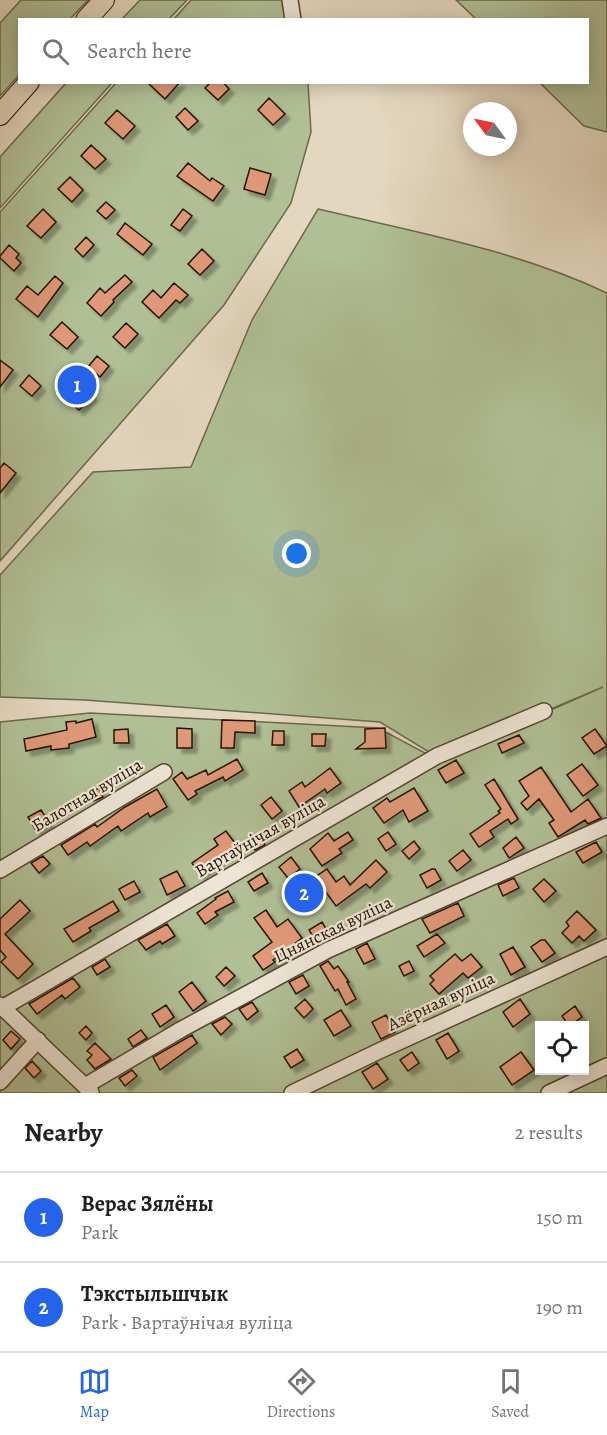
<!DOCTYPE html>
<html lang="en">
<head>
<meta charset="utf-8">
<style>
	:root { --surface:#fff; --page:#f6f6f6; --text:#202124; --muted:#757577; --line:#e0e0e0; --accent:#2563eb }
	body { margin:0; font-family:Alegreya,serif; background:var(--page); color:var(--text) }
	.controls { position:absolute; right:18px; bottom:18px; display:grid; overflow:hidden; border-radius:0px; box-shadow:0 3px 15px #0003 }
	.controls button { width:54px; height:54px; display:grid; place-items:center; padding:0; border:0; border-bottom:2px solid var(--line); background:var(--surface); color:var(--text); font:30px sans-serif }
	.compass { position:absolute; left:463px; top:102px; width:54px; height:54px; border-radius:50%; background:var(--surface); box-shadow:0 3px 15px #0003; rotate:303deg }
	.you { position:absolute; left:297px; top:554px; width:21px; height:21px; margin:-15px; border:4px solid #fff; border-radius:50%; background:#1a73e8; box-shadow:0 0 0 9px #1a73e833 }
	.badge { display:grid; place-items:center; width:39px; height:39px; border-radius:50%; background:var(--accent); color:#fff; font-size:20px; font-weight:700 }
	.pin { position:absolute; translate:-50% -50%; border:3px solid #fff; box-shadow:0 2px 6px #0006 }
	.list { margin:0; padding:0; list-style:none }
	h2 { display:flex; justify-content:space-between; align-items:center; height:78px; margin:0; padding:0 24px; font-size:26px }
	h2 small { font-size:20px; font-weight:400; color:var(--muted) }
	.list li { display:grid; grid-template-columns:39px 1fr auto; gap:18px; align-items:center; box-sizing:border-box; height:90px; padding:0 24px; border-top:2px solid var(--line) }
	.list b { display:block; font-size:22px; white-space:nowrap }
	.list p { margin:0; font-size:20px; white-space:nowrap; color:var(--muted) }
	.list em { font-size:20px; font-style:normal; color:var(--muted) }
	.icon { flex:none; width:33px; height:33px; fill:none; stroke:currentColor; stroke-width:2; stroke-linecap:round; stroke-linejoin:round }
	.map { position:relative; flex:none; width:607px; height:1093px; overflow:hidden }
	.search { position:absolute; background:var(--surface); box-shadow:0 3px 15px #0003; left:18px; right:18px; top:18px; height:66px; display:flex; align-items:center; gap:15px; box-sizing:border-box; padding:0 21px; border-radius:0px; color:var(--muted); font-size:22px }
	.sheet { height:258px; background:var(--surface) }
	nav { display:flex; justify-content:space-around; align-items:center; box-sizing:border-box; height:84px; border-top:2px solid var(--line); background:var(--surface); font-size:16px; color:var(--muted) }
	nav a { display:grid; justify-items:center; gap:3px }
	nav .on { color:var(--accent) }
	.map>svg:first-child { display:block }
	.green { fill:#b0bf95; stroke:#6b694c; stroke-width:1.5; fill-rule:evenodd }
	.building { fill:#df9979; stroke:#261302; stroke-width:1.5; filter:url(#shadow) }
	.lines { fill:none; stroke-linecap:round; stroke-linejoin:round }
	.minor-casing { stroke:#564431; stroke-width:18 }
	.major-casing { stroke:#261302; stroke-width:22 }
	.minor { stroke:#ede5d5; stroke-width:15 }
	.major { stroke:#e4d7bf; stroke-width:20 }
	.labels { text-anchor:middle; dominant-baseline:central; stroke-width:4.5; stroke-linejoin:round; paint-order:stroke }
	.street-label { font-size:18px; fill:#261302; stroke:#ede5d5 }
</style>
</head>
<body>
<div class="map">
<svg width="607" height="1093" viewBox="0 0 607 1093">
	<defs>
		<filter id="shadow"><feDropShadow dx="5" dy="5" stdDeviation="1.5" flood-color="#0004"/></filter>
	</defs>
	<rect width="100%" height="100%" fill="#e4d7bf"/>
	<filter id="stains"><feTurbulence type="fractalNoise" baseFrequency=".00333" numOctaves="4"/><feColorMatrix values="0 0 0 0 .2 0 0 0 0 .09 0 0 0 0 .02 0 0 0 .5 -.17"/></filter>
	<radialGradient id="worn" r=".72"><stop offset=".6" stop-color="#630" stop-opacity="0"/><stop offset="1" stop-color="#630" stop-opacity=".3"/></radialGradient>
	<path class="green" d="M21,0H88L70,19L20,20L19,75L0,96V23Z
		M140,0H187L169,19H122Z
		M191,0H290L293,20H173Z
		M456,0H607V132L584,126L540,83L588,82V20L476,19Z
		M66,83H112L0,208V157Z
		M116,83H308L311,132L291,203L224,305L0,561V212Z
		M318,209C415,232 516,250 607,293V1093H0V722L90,713L378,728L438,760L603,687L437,757L380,722L85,700L0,697V575L93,472L191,467L252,320ZM540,1026H584V1070H540Z"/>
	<path class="building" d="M147,82H180L165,99Z
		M211,82H223L229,89L218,100L205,88Z
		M269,98L285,114L273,125L258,110Z
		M185,108L198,121L188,130L176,117Z
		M117,110L135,126L123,139L105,123Z
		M91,145L106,159L95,169L81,156Z
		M188,163L210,181L212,178L224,186L213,201L177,176Z
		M250,168L271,174L265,195L244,189Z
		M70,177L83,190L72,202L58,189Z
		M106,202L115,210L106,219L97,211Z
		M43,209L56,222L41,238L27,226Z
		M183,209L192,216L180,231L171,225Z
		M125,223L152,244L143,255L117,234Z
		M86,237L94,245L83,257L75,249Z
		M9,245L19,254L16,258L21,263L14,271L0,258V256Z
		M202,249L214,261L200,275L188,264Z
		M125,275L132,282L113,300L114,302L101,316L87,303L100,288L105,293Z
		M55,276L63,283L38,317L16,299L27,286L38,295Z
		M174,283L188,295L180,303L176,300L159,318L142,302L153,290L161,298Z
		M62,322L78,337L67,349L50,335Z
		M126,323L138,334L125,348L113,337Z
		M97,356L109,366L100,377L88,367Z
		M0,360L13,370L0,387Z
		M29,375L41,386L32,396L20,386Z
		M81,384L93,396L79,410L67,399Z
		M4,463L16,473L0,493V468Z
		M92,719L96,737L69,744V748L51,750V746L26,751L24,739L67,730L66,722L76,721V723Z
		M222,720L255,721V733L235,732L234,748H221Z
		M177,728L192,729V748H177Z
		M385,728L386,748L356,749L365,742V729Z
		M128,729L129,743H114V730Z
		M595,729L607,746L594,754L582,738Z
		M273,731H284V745H272Z
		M312,734H326L325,746H312Z
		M519,735L524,743L502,753L498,744Z
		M237,759L243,770L225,781L223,777L195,791L197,794L188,800L173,779L182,772L187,779L206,770L208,775Z
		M456,760L464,773L446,783L438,770Z
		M582,764L598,785L583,796L567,775Z
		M541,767L571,812L588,799L601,818L588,824L585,820L558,837L549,823L554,820L539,799L527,810L521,803L529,796L519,781Z
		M330,768L341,783L327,793L325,789L299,807L289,791L302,782L305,787Z
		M494,779L518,819L511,824L508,819L490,831L494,837L479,847L470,834L500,813L498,811L501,809L485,785Z
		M99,788L103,797L93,801L89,792Z
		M414,788L428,811L409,822L403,810L384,823L373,808L387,798L390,802Z
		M157,789L167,807L150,817L148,813L121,831L118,826L90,846L87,842L68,855L61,845L95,824L97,827L125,807Z
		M271,797L282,811L272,819L261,805Z
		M41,810L50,824L37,832L28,817Z
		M226,831L237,846L200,875L192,863L218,845L214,839Z
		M348,832L353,840L339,849L342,853L322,866L310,849L328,833L334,841Z
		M388,832L396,844L386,851L378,839Z
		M258,835L265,845L255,850L249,841Z
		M516,837L524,848L509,858L503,848Z
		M414,841L420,849L409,859L402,851Z
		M596,842L602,852L583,863L576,852Z
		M463,850L471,860L457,871L449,861Z
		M43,856L50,864L39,873L31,863Z
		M291,857L300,869L288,878L279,867Z
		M376,860L387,872L370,888L366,884L336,906L315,877L327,869L336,882L344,876L350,885Z
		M432,869H435L441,880L427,888L420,875Z
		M177,871L185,886L167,895L160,879Z
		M262,873L268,883L254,891L248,882Z
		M514,878L519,888L503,896L498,885Z
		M544,879L556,891L544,902L533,889Z
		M134,881L140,892L125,900L119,889Z
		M228,891L234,902L215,912L218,915L205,924L197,913L216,899L215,898Z
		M20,900L30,911L5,934L33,964L18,979L1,962L6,957L0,950V919Z
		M113,901L119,911L89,928L91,931L73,942L64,929Z
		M458,903L464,916L430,933L422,919Z
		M266,910L277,927L288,919L302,938L273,960L275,962L263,970L253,956L272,942L254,918Z
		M577,911L596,930L584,941L579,936L572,943L562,933L569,926L566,922Z
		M322,922L329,934L317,943L309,930Z
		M167,924L175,936L162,944L160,941L146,950L138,940Z
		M437,934L445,943L424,957L417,946Z
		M541,940H545L555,953L542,962L531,947Z
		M367,943L375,959L364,964L356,949Z
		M513,947L525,967L511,975L500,954Z
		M455,954L462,961L471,954L482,967L468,978L463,973L439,994L430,984L434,980L430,976Z
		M105,959L110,967L97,975L92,967Z
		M328,961L334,969L338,966L349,982H347L356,999L346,1005L338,989L335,991L320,966Z
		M409,961L414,971L404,976L399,966Z
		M226,967L235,976L224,986L216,977Z
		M303,975L309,986L296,994L289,982Z
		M73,978L80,987L65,999L62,995L37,1014L29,1004Z
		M192,982L206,1001L193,1011L179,992Z
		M305,999L313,1009L304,1018L295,1008Z
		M520,999L530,1014L513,1027L503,1012Z
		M252,1002L258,1011L247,1020L239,1009Z
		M166,1005L174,1017L160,1027L152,1014Z
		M575,1006L582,1017L569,1026L562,1016Z
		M341,1010L351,1026L334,1036L324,1020Z
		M386,1015L395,1032L381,1039L372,1022Z
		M225,1017L232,1024L221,1035L212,1024Z
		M86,1026L92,1033L86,1040L79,1033Z
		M141,1030L147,1038L133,1047L128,1039Z
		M11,1031L20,1039L11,1049L3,1040Z
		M448,1033L459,1051L447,1059L436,1040Z
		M192,1035L197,1043L160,1070L153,1057Z
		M95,1043L111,1059L95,1069L87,1060L92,1055L87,1051Z
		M297,1049L304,1060L291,1068L284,1057Z
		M412,1052L419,1063L408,1071L400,1060Z
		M521,1052L534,1070L512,1085L500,1067Z
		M32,1061L41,1071L34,1078L25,1068Z
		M377,1063L388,1079L373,1089L362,1072Z
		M132,1070L137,1076L125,1086L119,1078Z"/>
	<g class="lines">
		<g class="minor-casing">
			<path id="minor" d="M290,0L293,20
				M0,870L164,772
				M0,1005L91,1092
				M2,1008L437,756L544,711
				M0,1082L38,1040
				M85,1086L182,1029L328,950L607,826
				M292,1093L377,1052L607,947
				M549,1093L607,1066"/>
		</g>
		<g class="major-casing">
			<path id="major" d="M86,20L104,0
				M0,115L29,82"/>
		</g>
		<use href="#minor" class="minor"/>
		<use href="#major" class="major"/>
	</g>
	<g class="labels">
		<g class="street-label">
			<text transform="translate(87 795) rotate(-31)">Балотная вуліца</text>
			<text transform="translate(260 836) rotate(-30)">Вартаўнічая вуліца</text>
			<text transform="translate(333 929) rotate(-26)">Цнянская вуліца</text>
			<text transform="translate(441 1001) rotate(-25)">Азёрная вуліца</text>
		</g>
	</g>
	<rect width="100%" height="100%" filter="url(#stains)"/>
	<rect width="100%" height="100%" fill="url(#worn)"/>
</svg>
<div class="controls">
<button><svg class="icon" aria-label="locate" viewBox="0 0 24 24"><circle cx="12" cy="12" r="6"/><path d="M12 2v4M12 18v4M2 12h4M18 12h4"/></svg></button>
</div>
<svg class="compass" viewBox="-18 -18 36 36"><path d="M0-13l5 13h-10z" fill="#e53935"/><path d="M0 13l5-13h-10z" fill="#757577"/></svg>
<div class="you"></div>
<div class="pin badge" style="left:77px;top:385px">1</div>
<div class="pin badge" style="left:304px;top:893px">2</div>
<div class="search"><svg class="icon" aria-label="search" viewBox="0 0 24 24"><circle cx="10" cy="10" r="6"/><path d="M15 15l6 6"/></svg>Search here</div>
</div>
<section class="sheet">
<h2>Nearby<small>2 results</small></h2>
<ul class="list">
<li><span class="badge">1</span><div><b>Верас Зялёны</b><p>Park</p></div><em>150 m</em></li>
<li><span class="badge">2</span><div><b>Тэкстыльшчык</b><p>Park · Вартаўнічая вуліца</p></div><em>190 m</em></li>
</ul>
</section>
<nav>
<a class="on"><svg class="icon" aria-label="map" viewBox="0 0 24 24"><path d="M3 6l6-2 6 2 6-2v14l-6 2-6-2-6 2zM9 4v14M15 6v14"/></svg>Map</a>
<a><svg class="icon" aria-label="directions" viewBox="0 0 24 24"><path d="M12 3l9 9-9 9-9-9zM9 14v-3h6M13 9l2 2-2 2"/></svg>Directions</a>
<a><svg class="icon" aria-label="saved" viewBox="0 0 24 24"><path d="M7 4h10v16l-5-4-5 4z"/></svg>Saved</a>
</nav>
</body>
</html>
